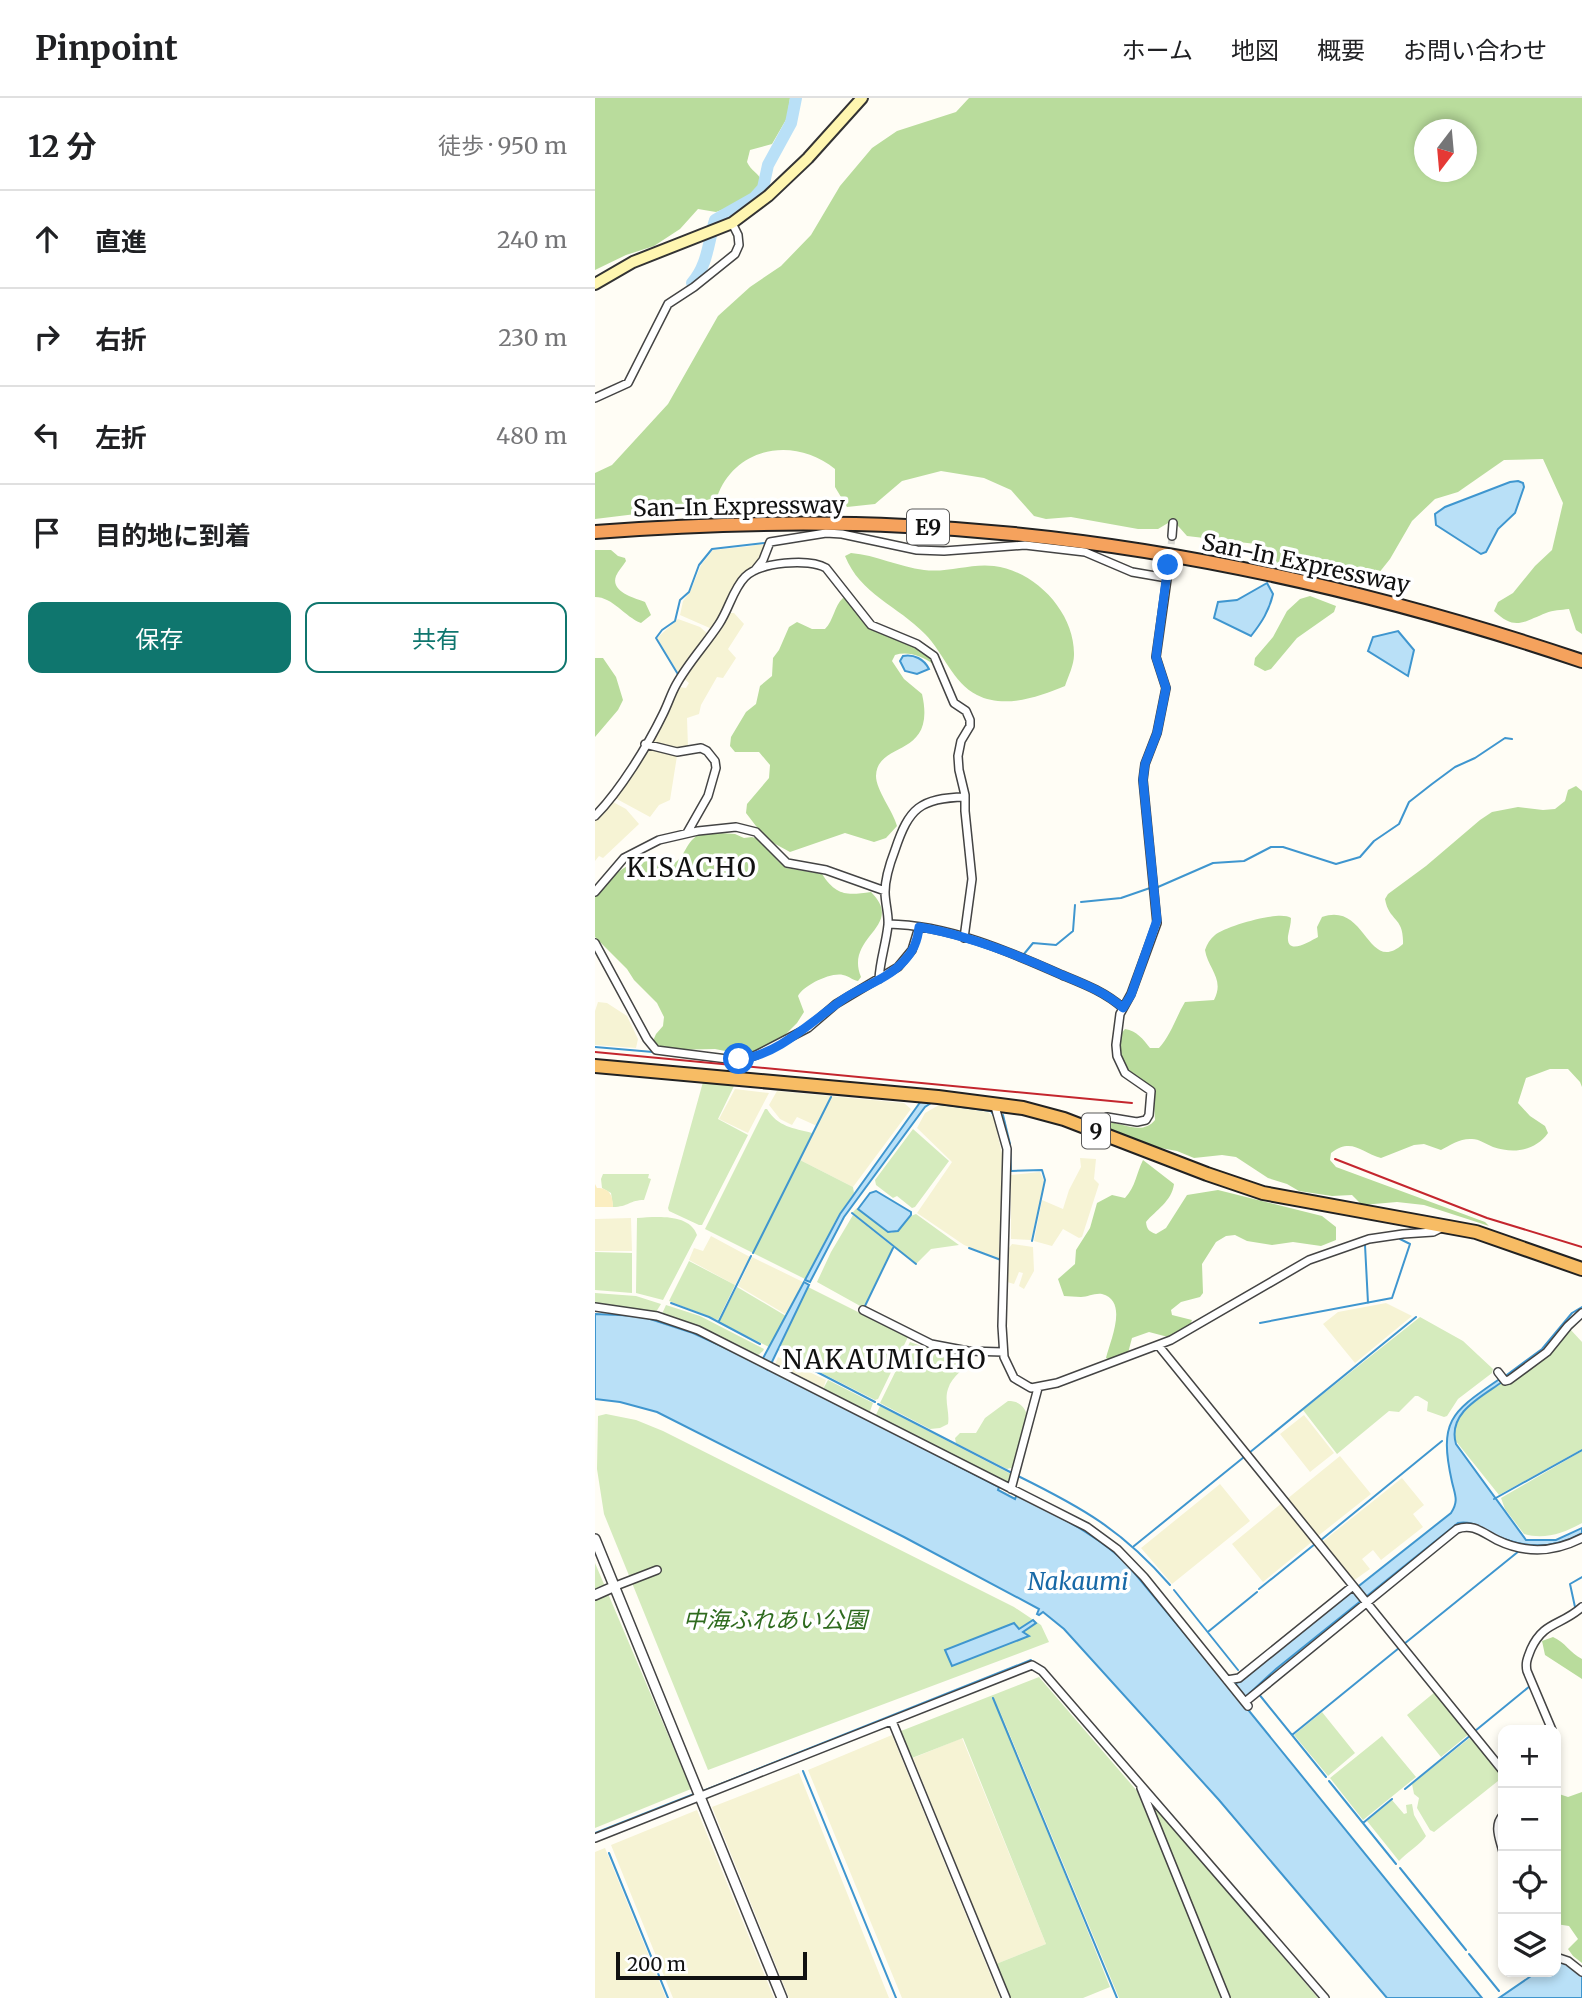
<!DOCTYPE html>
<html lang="ja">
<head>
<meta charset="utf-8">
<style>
	:root { --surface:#fff; --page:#f2f2f2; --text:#202124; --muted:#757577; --line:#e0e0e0; --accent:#0f766e }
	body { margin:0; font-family:Merriweather,"Noto Sans JP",serif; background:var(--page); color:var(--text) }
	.controls { position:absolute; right:21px; bottom:21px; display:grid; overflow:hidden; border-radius:14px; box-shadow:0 4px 10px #0003 }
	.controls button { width:63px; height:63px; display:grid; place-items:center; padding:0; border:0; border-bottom:2px solid var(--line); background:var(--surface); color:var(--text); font:35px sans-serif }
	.compass { position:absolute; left:819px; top:21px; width:63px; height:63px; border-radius:50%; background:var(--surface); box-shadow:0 4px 10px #0003; rotate:196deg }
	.scale { position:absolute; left:21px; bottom:18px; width:191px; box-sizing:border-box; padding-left:7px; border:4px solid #111; border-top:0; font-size:19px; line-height:24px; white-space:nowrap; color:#111; -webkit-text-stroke:5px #fff; paint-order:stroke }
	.stop { position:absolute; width:21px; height:21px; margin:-16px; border:5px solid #1a73e8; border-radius:50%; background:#fff }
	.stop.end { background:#1a73e8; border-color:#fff; box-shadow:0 2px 7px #0008 }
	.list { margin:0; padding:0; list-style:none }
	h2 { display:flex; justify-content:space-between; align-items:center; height:91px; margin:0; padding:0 28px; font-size:30px }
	h2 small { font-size:23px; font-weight:400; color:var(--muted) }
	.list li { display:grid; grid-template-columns:46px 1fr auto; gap:21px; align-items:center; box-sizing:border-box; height:98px; padding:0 28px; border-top:2px solid var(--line) }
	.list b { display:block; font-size:26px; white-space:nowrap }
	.list em { font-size:23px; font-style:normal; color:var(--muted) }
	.actions { display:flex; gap:14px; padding:21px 28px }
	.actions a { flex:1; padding:16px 0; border:2px solid var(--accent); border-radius:14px; text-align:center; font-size:24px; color:var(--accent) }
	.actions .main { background:var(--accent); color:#fff }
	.icon { flex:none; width:38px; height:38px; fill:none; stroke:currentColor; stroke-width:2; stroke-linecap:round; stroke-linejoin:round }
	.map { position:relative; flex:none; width:987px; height:1900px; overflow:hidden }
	header { display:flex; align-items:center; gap:42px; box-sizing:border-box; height:98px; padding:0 35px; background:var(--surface); border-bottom:2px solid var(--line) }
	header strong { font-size:33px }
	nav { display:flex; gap:38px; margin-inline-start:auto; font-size:24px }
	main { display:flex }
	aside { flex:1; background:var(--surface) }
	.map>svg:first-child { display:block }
	.farmland { fill:#f6f3d4 }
	.green { fill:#d5ebbd }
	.forest { fill:#b9dc9c; fill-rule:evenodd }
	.sand { fill:#fbeec1 }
	.water { fill:#b9e0f7; stroke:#3f96cf; stroke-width:2 }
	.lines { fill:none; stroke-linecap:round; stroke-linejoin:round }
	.stream { stroke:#3f96cf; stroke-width:2 }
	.river { stroke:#b9e0f7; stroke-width:12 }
	.minor-tunnel { stroke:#dbdad3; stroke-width:7; stroke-dasharray:7 3.5; stroke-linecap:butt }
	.minor-casing { stroke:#444; stroke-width:10 }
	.tertiary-casing { stroke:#444; stroke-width:12 }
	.secondary-casing { stroke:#333; stroke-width:14 }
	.trunk-casing { stroke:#222; stroke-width:16 }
	.motorway-casing { stroke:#222; stroke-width:16 }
	.minor { stroke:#fff; stroke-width:7 }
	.tertiary { stroke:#fff; stroke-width:9 }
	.secondary { stroke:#fff6b0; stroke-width:10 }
	.trunk { stroke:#f7bc64; stroke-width:12 }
	.motorway { stroke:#f5a25d; stroke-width:12 }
	.rail { stroke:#c4262e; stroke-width:2 }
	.route { stroke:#1a73e8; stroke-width:9 }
	.labels { text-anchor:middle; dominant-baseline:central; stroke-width:7; stroke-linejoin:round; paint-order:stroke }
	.shield { fill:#fff; stroke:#585858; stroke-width:2 }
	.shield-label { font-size:21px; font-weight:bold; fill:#111 }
	.street-label { font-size:23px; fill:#111; stroke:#fff }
	.park-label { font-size:23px; font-style:italic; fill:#2f6b1f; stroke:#fff }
	.water-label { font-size:24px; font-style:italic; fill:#1768a6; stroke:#fff }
	.quarter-label { font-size:26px; letter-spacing:2px; fill:#111; stroke:#fff }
</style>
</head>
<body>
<header>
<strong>Pinpoint</strong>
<nav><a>ホーム</a><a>地図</a><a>概要</a><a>お問い合わせ</a></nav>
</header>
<main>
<aside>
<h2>12 分<small>徒歩 · 950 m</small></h2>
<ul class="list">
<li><svg class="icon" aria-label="ahead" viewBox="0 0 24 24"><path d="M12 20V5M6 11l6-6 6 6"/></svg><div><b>直進</b></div><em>240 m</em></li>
<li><svg class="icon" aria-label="right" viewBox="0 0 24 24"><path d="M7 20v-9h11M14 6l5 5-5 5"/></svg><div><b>右折</b></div><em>230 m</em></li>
<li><svg class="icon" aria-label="left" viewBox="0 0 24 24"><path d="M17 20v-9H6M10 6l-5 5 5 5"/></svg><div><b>左折</b></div><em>480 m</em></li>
<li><svg class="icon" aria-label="arrive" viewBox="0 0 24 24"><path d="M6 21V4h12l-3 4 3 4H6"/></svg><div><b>目的地に到着</b></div></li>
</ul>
<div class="actions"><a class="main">保存</a><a>共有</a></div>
</aside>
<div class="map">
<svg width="987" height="1900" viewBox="0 0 987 1900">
	<rect width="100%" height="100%" fill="#fffdf5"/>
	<path class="farmland" d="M161,446L171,447L164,463L139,487L131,509L117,531L85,517L88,503L95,494L106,467L118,452L157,448Z
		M134,515H139L149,526L133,551L141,560L128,580L122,579L106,607L104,616L92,620L93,649L82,652L55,644L71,621L84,589L91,590L94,585L88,580Z
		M83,521L105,529L113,536L84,576L62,540Z
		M52,651L82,658L75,702L64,707L55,719L20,700V698Z
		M18,704L31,711L44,726L8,760L4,758L0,763V723Z
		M3,904L12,905L32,918L43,941L41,950L0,947V913Z
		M140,991L174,995L153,1035L124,1021Z
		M182,993L309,1005L316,1011L258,1089L205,1062L222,1028L202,1019L197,1027L185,1021L174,1007Z
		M344,1007L393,1014L399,1020L407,1056L404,1161L369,1147L322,1115L357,1064L322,1030L330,1015Z
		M485,1060L501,1061L499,1081L504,1086L487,1139L484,1140L468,1131L457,1148L439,1143L447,1102L468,1111L474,1092L486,1069Z
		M445,1074L449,1083L448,1091L436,1142L416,1141V1077Z
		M36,1120L37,1153H0V1121Z
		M116,1138L155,1159L140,1187L94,1162L99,1150L108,1153Z
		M417,1146L438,1149L439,1173L429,1191L424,1188L428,1175L424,1174L419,1186L412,1184L414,1150Z
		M157,1159L208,1184L193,1214L190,1216L143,1188Z
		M791,1205L817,1218L760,1265L728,1226L743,1214Z
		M183,1259L231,1282L228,1291L180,1267Z
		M709,1317L739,1355L715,1374L685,1336Z
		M745,1358L776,1396L723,1438L692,1401Z
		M807,1380L829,1407L818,1416L828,1429L786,1462L778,1452L767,1461L775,1471L758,1483L727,1444Z
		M625,1386L655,1423L577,1486L546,1450Z
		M687,1405L718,1443L668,1484L637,1446Z
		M297,1637L405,1900H307L213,1672Z
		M367,1640L451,1846L401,1866L318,1660Z
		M204,1675L294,1900H194L117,1709Z
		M102,1712L179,1900H78L16,1747Z
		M10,1750L71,1900H0V1754Z"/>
	<path class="green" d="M108,984L139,988L123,1021L153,1037L107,1127H104L74,1113L73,1110Z
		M170,1011H172C183,1029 198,1030 217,1035L205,1062L258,1089L259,1095L244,1116L210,1181L110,1131Z
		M318,1031L354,1063L320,1109L317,1110L302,1098L298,1100L281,1087L280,1082Z
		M8,1076H54L53,1080L56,1081L49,1102C35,1102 33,1109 18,1109L16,1095L7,1090L6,1081Z
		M262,1110L296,1135C307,1132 310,1119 321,1116L364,1147L336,1151L321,1166L257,1115Z
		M258,1117L298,1149L270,1207L267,1209L222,1184L236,1154Z
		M42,1120C61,1119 94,1115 102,1137L68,1202L41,1195Z
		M0,1154L37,1155V1195L0,1192Z
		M94,1163L140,1187L123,1222L74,1203Z
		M142,1189L191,1218L174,1249L124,1224Z
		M213,1189L313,1239L283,1301L280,1302L185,1254L184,1251Z
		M0,1195L41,1198L66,1206L61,1214L57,1216L31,1210L0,1207Z
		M71,1207L105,1218L169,1251L168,1253L161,1259L66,1218Z
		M825,1219L868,1243L898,1271L897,1275L863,1301L852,1318L849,1319L832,1313L833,1304L823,1298H820L804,1314L794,1313L742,1356L708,1312Z
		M975,1231L987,1244V1351L904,1397L860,1342C857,1313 887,1299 907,1285H912Z
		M315,1244L344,1254L376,1258C372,1271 357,1277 353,1291C349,1302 355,1315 353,1326L345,1330L335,1331L285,1305Z
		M233,1282L278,1305L274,1316L228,1291Z
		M413,1303C424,1303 430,1308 433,1320L420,1369L412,1371L361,1345L360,1340L365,1335H381L390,1320Z
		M285,1308L418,1377L415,1384L412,1385L280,1319Z
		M11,1316L41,1322L68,1333L419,1509L446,1527L454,1544L113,1672L9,1416L2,1371L3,1318Z
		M987,1353V1425C969,1435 950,1442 929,1436L910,1411L906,1400Z
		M0,1465L96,1691L0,1730Z
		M444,1579L542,1693L627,1900H524L402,1606L515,1889L488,1900H415L401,1866L451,1846L368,1640L317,1660L306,1633Z
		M840,1594L874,1636L846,1659L812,1617Z
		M727,1614L760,1655L733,1678L699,1637Z
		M787,1638L821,1679L768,1722L735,1680Z
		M876,1639L904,1674L903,1683L839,1734L835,1732L822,1710L824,1700L819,1696L817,1686Z
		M554,1700L723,1900H635Z
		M797,1702L809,1716L812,1715L811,1707L817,1706L819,1717L831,1738C827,1745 811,1755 804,1763L772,1723Z"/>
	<path class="forest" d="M0,0H195L192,20L177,46L155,52L152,64C156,73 164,75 167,84L163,93L137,108L121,114L103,111L85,131L59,148L31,157L0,172Z
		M374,0H987V536L981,532L974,511C966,512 958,512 951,515C928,524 920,533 899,513L903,504L918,495L940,468L957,452L968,405L948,361L909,362L863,394L840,401L817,423L795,461L779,481C744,479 711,469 676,467L672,453L661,446L592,438L576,420L573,425L563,431H543L476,419L451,421L439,418L416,392L389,380L346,373L307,383L280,406L252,409L240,389V371C200,338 140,348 122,399L82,411L0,421V375L17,367L73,306L123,218L155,189L186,168L216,137L245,88L277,50L302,33L361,14ZM830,32H872V74H830Z
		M0,452H16L23,458L30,460L31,463C28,468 23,473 21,478C15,494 40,500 50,504L56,517L46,525C30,519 18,499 0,499Z
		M256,455C281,457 304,469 329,472C353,475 376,465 399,468C441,473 480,515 479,557C479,567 473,579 470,588C444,599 409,611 382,597C358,585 348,554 330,536C303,508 265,496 250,458Z
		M715,498L741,508L739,514L702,540L676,571L670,573L659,567L660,560L678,539L692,513L705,501Z
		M248,500L254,501L271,524L335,556L338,566C327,558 313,553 300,557L297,563L309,581L327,596C342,661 282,642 281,678C281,692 298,713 302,728L291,740L279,744L250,735L195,754L171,741L151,715L152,706L174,680L175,667L164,654H140L135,648L136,639L151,614L161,606L165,588L177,578L178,560L184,552L194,529L202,524L217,531H230C239,522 239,508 248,500Z
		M0,560H8L21,579L28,602L23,612L0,639Z
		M981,688L987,693V989L985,984L973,971H955L931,980L923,1005L935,1018L950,1028L953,1035C940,1053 919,1056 898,1049C891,1046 884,1041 877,1041C866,1040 855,1047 846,1052L829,1046L819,1047L786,1060C767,1055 757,1039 736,1055L735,1062L741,1069L890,1124L894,1128L829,1107L802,1104L767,1107L757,1097L737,1098L704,1093L692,1086L673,1080L641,1059L627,1057L599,1060L582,1053L560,1049L513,1031L514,1024C530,1026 548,1037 560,1022L558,991C553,985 546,983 539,979C524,969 523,953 524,938L530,931C542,933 548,941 555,950H564C576,937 581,919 590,904L619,902C630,881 613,871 610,852C612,846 615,841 620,837C631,828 685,812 696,820C696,826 694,832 693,838C691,859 715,843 723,839L722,829L727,819C772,803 772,878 808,846C809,818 794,824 790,801L793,796L831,768L885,722L897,714L923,709L948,712L960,711L970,703L973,692Z
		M106,735H125L140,736L149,740L157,739L163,741L176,753L182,762L191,770L227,776C242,799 253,797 276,794C311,829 249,838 266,879L263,883C257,882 254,878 248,877C235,874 208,888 203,898L209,914L202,925L186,941L150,957L120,951L70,952L62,949L58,943L61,936L68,928L69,919L62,905L39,882L32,871L0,839V797C15,780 31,763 55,761C63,760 74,770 81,764C91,757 90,744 106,735Z
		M548,1062L579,1086C577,1103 561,1112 551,1124C552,1131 553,1133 561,1136L571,1130L592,1097L623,1092L727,1118L741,1129V1142L726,1148L698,1144L677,1147L652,1143L640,1137L631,1138L621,1144L607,1166L608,1195L605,1199L586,1204L576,1212L577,1217L597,1222L595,1227L573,1239L554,1234L537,1240L533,1255L513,1261L511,1260C515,1243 534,1203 507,1196C499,1195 493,1199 486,1199C480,1199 474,1198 469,1198L463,1181L480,1166L481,1152L495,1130L502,1105L517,1097L530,1100C541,1088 541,1076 548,1062Z
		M958,1539C970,1544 975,1555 987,1561V1581L950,1557L947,1543Z
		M987,1694V1865L978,1858L973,1851L983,1841L974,1828L961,1826V1695L973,1699Z"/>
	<path class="sand" d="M0,1086L2,1090C15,1090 18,1098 18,1109H0Z"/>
	<path class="water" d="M923,383L928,385L929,389L920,415L903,431L891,454L886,456L841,427L840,416L850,409L915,384Z
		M672,485L678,496C674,513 667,524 656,538L619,520L623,504L642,502Z
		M803,533L819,552L813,578L773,553L778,539Z
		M308,558C319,556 329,561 334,571L322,576L310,573L305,563Z
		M326,1003L336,1005L330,1009L249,1119L215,1184L210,1182L245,1116Z
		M281,1093L316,1114V1117L303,1133L293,1134L263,1111L275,1095Z
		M209,1184L214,1187L176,1266L167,1262Z
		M0,1216L46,1218L98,1235L161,1264L173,1272L175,1271L404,1389L403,1392L420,1401L422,1396C460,1417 501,1435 532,1466L635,1590L856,1415C864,1403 860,1397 857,1384C843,1321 857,1314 906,1280L907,1284C886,1299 852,1315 861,1346L931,1442H961L987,1430V1435C956,1453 924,1450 893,1434C882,1428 876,1423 863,1425L681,1571L646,1603L887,1900H792L624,1702L469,1531L448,1514L444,1517L442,1516L444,1511L309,1439L62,1314L25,1304L0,1301Z
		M438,1522L441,1525L428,1534L434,1538L357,1568L350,1552L419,1525L424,1531Z
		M961,1861H965L987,1876V1900H904L942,1874H961Z"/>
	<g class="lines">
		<path class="stream" d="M84,578L61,540L67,532L80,523L85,502L94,494L104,467L117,451L170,445
			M563,789L618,765L649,763L676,749H688L741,766L765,759L779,743L804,726L814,704L837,686L860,669L880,660L910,640L917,641
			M486,804L526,800L555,790
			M429,856L438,845L461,847L478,833L480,807
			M0,949L58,954
			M344,1006L396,1013L399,1018
			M408,1017L415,1046L416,1073L447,1072L450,1082L437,1143
			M257,1115L321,1166
			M770,1147L773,1205
			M374,1150L406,1162
			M158,1155L236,999
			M76,1205L114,1219L165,1246
			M269,1210L298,1150
			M124,1223L156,1158
			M665,1225L797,1200L815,1146L805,1141
			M191,1258L280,1304
			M909,1279L947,1251L977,1215L987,1209
			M283,1306L417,1375
			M654,1355L821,1219
			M423,1378C488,1410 527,1432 575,1487
			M899,1401L987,1352
			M726,1442L847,1343
			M539,1448L649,1359
			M664,1491L720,1446
			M579,1492L643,1572
			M980,1509L975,1486L987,1479
			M614,1533L662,1494
			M809,1546L924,1453
			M928,1570L930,1559
			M663,1595L731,1679
			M398,1600L522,1900
			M880,1633L935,1588
			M697,1637L804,1550
			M208,1673L301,1900
			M734,1683L801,1766
			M810,1691L876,1637
			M108,1693L436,1562
			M768,1725L797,1701
			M0,1735L99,1696
			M14,1755L73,1900
			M805,1770L871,1852
			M874,1856L904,1893"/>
		<path class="river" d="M97,185C113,167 113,144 120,122L159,100L168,90L173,67L196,25L201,0"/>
		<path class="minor-tunnel" d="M574,467L577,438"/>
		<g class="minor-casing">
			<path id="minor" d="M0,300L33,285L73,206L99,189L140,156L144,147L143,137L137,125
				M577,438L578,425
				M160,472L168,462L175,444L231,435L247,436L322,452L349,453L430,447L490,454L537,474L572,480
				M50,646L82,654L106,650L112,653L120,663L121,670L113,698L92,735
				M0,718C25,693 53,647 68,616C73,606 76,596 81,587C93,565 111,546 124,526C134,511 138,491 150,479C165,464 214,460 231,470L276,527L322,546L339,558L359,605L371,613L375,622V628L366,643L363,658L364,672L370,697V713L377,781L369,840
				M0,794L29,760L64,742L103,733L141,729L161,734L192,765L231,772L290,793
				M293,826C353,827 413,853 467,877C489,886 510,894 528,910
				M0,845L52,941L61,952L132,961H150L161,957L213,930L241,906L303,869L317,852L324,829
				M284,881C285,862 291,846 293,827C294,817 290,805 290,794C290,780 295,765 300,752C314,710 325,700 370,699
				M399,1005L412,1051L407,1228L409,1259L419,1280L436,1290L462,1285L576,1242L714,1162L774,1141L808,1136L838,1134L850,1128
				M504,1034L509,1022L512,1019L542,1024L551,1022L554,1017L556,993L530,975L522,958L521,947L525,916L536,896L562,825L548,682L550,666L562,635L571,590L561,559L574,467
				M0,1209L62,1218L103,1232L492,1429L522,1451L549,1479L653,1608
				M268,1212L336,1246L373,1253L408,1254
				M563,1247L908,1673
				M903,1274L910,1283L914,1282L952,1254L973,1228L987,1215
				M416,1391L443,1290
				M18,1489L62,1472
				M632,1582L644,1580L758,1488
				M650,1604L862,1431C878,1425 888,1435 902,1442C931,1456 960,1454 987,1440
				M297,1623L411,1900
				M957,1632L932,1573C930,1564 933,1559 936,1551C949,1523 966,1528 987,1509
				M546,1690L631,1900
				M908,1717C898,1728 905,1741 908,1754
				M0,1740L437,1567L447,1573L730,1900
				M961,1859L973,1863L987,1874"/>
		</g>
		<g class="tertiary-casing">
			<path id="tertiary" d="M0,1441L187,1900
				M0,1497L18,1489"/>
		</g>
		<g class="secondary-casing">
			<path id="secondary" d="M0,186L38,164L137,125L173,98L213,60L267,0"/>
		</g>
		<g class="trunk-casing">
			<path id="trunk" d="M0,968L343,999L428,1010L469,1021L612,1076L668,1095L881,1134L987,1171"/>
		</g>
		<g class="motorway-casing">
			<path id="motorway" d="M0,434C104,426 207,423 311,428C542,439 768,489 987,563"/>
		</g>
		<use href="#minor" class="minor"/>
		<use href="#tertiary" class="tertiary"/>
		<use href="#secondary" class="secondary"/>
		<use href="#trunk" class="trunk"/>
		<use href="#motorway" class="motorway"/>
		<path class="rail" d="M0,954L537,1005
			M740,1061L892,1120L987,1149"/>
	</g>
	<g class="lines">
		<path class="route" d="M144,961C182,959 220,920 250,900C269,888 294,880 309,863C318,854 323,841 324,829C373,837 421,856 467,877C489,886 510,894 528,910L536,897L562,822L548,682L550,666L562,635L571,590L561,559L573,467"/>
	</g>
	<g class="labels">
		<g class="shield">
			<rect x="312" y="411.5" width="42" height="35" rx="5"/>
			<rect x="487" y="1015.5" width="28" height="35" rx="5"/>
		</g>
		<g class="shield-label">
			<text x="333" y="429">E9</text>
			<text x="501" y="1033">9</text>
		</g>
		<g class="street-label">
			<text transform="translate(144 408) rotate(-1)">San-In Expressway</text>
			<text transform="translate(711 465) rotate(12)">San-In Expressway</text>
		</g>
		<g class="park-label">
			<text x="180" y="1521">中海ふれあい公園</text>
		</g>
		<g class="water-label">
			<text x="483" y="1483">Nakaumi</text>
		</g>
		<g class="quarter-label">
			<text x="97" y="769">KISACHO</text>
			<text x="290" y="1261">NAKAUMICHO</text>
		</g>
	</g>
</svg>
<div class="controls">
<button>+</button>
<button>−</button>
<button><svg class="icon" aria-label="locate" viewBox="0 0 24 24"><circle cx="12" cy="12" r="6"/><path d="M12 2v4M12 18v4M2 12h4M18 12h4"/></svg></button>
<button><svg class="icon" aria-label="layers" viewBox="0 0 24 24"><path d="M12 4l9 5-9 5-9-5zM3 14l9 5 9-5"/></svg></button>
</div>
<svg class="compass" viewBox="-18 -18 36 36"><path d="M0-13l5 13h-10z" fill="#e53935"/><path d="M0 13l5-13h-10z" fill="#757577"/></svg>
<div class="scale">200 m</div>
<div class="stop" style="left:144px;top:961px"></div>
<div class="stop end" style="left:573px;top:467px"></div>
</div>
</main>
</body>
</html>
